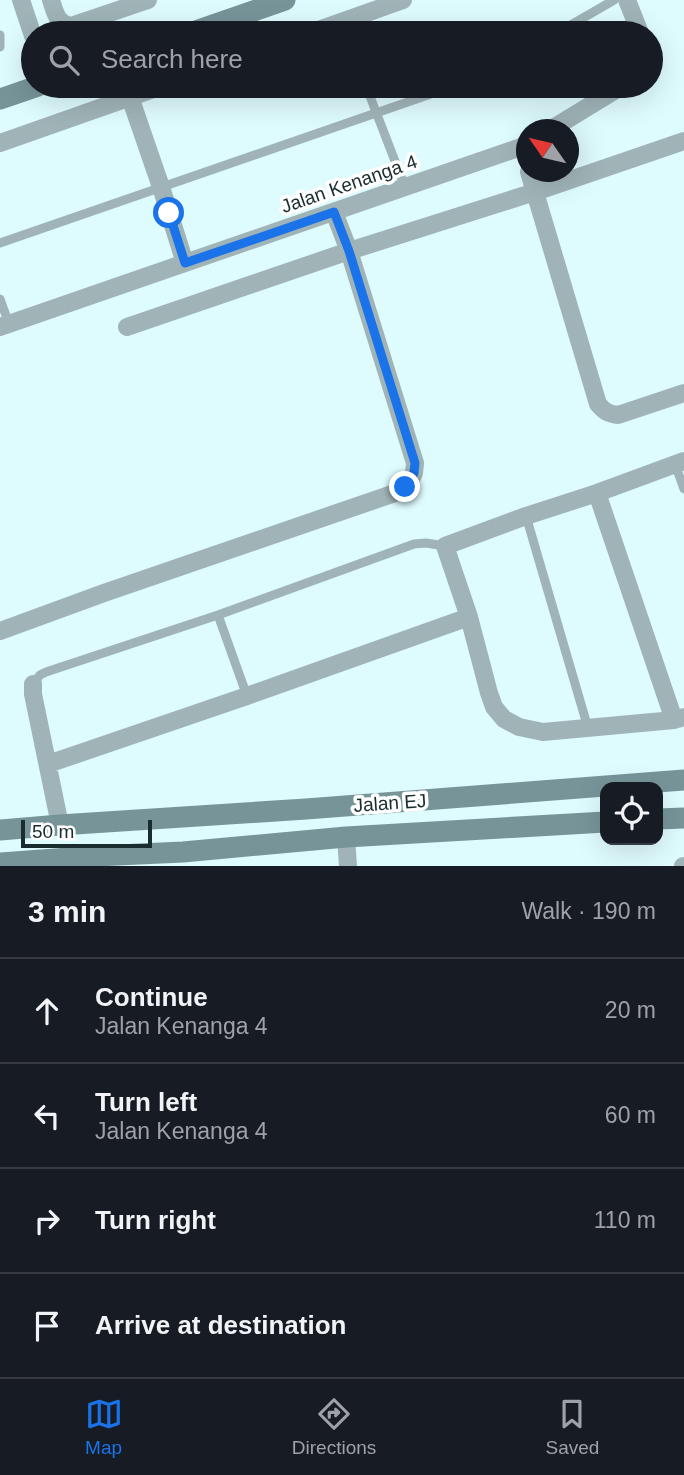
<!DOCTYPE html>
<html lang="en">
<head>
<meta charset="utf-8">
<style>
	:root { --surface:#171b24; --page:#242831; --text:#f1f3f6; --muted:#9ea1a6; --line:#363941; --accent:#1a73e8 }
	body { margin:0; font-family:Arial,sans-serif; background:var(--page); color:var(--text) }
	.controls { position:absolute; right:21px; bottom:21px; display:grid; overflow:hidden; border-radius:14px; box-shadow:0 7px 28px #0002 }
	.controls button { width:63px; height:63px; display:grid; place-items:center; padding:0; border:0; border-bottom:2px solid var(--line); background:var(--surface); color:var(--text); font:35px sans-serif }
	.compass { position:absolute; left:516px; top:119px; width:63px; height:63px; border-radius:50%; background:var(--surface); box-shadow:0 7px 28px #0002; rotate:304deg }
	.scale { position:absolute; left:21px; bottom:18px; width:131px; box-sizing:border-box; padding-left:7px; border:4px solid #192c2e; border-top:0; font-size:19px; line-height:24px; white-space:nowrap; color:#192c2e; -webkit-text-stroke:5px #fff; paint-order:stroke }
	.stop { position:absolute; width:21px; height:21px; margin:-16px; border:5px solid #1a73e8; border-radius:50%; background:#fff }
	.stop.end { background:#1a73e8; border-color:#fff; box-shadow:0 2px 7px #0008 }
	.list { margin:0; padding:0; list-style:none }
	h2 { display:flex; justify-content:space-between; align-items:center; height:91px; margin:0; padding:0 28px; font-size:30px }
	h2 small { font-size:23px; font-weight:400; color:var(--muted) }
	.list li { display:grid; grid-template-columns:46px 1fr auto; gap:21px; align-items:center; box-sizing:border-box; height:105px; padding:0 28px; border-top:2px solid var(--line) }
	.list b { display:block; font-size:26px; white-space:nowrap }
	.list p { margin:0; font-size:23px; white-space:nowrap; color:var(--muted) }
	.list em { font-size:23px; font-style:normal; color:var(--muted) }
	.icon { flex:none; width:38px; height:38px; fill:none; stroke:currentColor; stroke-width:2; stroke-linecap:round; stroke-linejoin:round }
	.map { position:relative; flex:none; width:684px; height:866px; overflow:hidden }
	.search { position:absolute; background:var(--surface); box-shadow:0 7px 28px #0002; left:21px; right:21px; top:21px; height:77px; display:flex; align-items:center; gap:18px; box-sizing:border-box; padding:0 24px; border-radius:38px; color:var(--muted); font-size:26px }
	.sheet { height:511px; background:var(--surface) }
	nav { display:flex; justify-content:space-around; align-items:center; box-sizing:border-box; height:98px; border-top:2px solid var(--line); background:var(--surface); font-size:19px; color:var(--muted) }
	nav a { display:grid; justify-items:center; gap:4px }
	nav .on { color:var(--accent) }
	.map>svg:first-child { display:block }
	.lines { fill:none; stroke-linecap:round; stroke-linejoin:round }
	.lane { stroke:#a0b4b7; stroke-width:9 }
	.street { stroke:#a0b4b7; stroke-width:18 }
	.secondary { stroke:#779599; stroke-width:21 }
	.route { stroke:#1a73e8; stroke-width:9 }
	.labels { text-anchor:middle; dominant-baseline:central; stroke-width:7; stroke-linejoin:round; paint-order:stroke }
	.street-label { font-size:19px; fill:#192c2e; stroke:#fff }
</style>
</head>
<body>
<div class="map">
<svg width="684" height="866" viewBox="0 0 684 866">
	<rect width="100%" height="100%" fill="#defbfe"/>
	<g class="lines">
		<path class="lane" d="M557,33L614,0
			M0,35V47
			M366,86L405,187
			M0,243L454,86
			M0,299L9,324
			M675,464L684,489
			M526,516L588,728
			M218,615L247,696
			M33,684L40,675L46,672L218,615L414,544L426,543L445,546"/>
		<path class="street" d="M21,0L33,36
			M51,0C55,12 57,24 71,26L148,0
			M627,0L640,33
			M310,33L403,0
			M130,97L161,187L185,263L521,147L526,144
			M550,130L622,86
			M0,143L162,86
			M529,172L598,404C604,411 608,414 618,415L684,393
			M0,327L185,263
			M127,327L349,251L535,192L684,141
			M684,461L597,493L526,516L445,546L469,617L489,693L494,707L504,719L519,727L543,732L674,720L684,717
			M597,493L674,720
			M0,631L104,593L398,492L410,481L414,473L415,463L349,251L334,212
			M33,684V694L60,825
			M48,764L247,696L469,617
			M346,837L348,866
			M683,866H684"/>
		<path class="secondary" d="M190,33L285,0
			M0,99L38,86
			M658,819L684,818
			M0,830L60,825L306,809L684,780
			M0,863L96,856L183,852L346,837L605,822"/>
	</g>
	<g class="lines">
		<path class="route" d="M169,213L185,263L334,212L349,251L415,463L414,473L405,487"/>
	</g>
	<g class="labels">
		<g class="street-label">
			<text transform="translate(349 184) rotate(-19)">Jalan Kenanga 4</text>
			<text transform="translate(390 803) rotate(-4)">Jalan EJ</text>
		</g>
	</g>
</svg>
<div class="controls">
<button><svg class="icon" aria-label="locate" viewBox="0 0 24 24"><circle cx="12" cy="12" r="6"/><path d="M12 2v4M12 18v4M2 12h4M18 12h4"/></svg></button>
</div>
<svg class="compass" viewBox="-18 -18 36 36"><path d="M0-13l5 13h-10z" fill="#e53935"/><path d="M0 13l5-13h-10z" fill="#9ea1a6"/></svg>
<div class="scale">50 m</div>
<div class="stop" style="left:169px;top:213px"></div>
<div class="stop end" style="left:405px;top:487px"></div>
<div class="search"><svg class="icon" aria-label="search" viewBox="0 0 24 24"><circle cx="10" cy="10" r="6"/><path d="M15 15l6 6"/></svg>Search here</div>
</div>
<section class="sheet">
<h2>3 min<small>Walk · 190 m</small></h2>
<ul class="list">
<li><svg class="icon" aria-label="ahead" viewBox="0 0 24 24"><path d="M12 20V5M6 11l6-6 6 6"/></svg><div><b>Continue</b><p>Jalan Kenanga 4</p></div><em>20 m</em></li>
<li><svg class="icon" aria-label="left" viewBox="0 0 24 24"><path d="M17 20v-9H6M10 6l-5 5 5 5"/></svg><div><b>Turn left</b><p>Jalan Kenanga 4</p></div><em>60 m</em></li>
<li><svg class="icon" aria-label="right" viewBox="0 0 24 24"><path d="M7 20v-9h11M14 6l5 5-5 5"/></svg><div><b>Turn right</b></div><em>110 m</em></li>
<li><svg class="icon" aria-label="arrive" viewBox="0 0 24 24"><path d="M6 21V4h12l-3 4 3 4H6"/></svg><div><b>Arrive at destination</b></div></li>
</ul>
</section>
<nav>
<a class="on"><svg class="icon" aria-label="map" viewBox="0 0 24 24"><path d="M3 6l6-2 6 2 6-2v14l-6 2-6-2-6 2zM9 4v14M15 6v14"/></svg>Map</a>
<a><svg class="icon" aria-label="directions" viewBox="0 0 24 24"><path d="M12 3l9 9-9 9-9-9zM9 14v-3h6M13 9l2 2-2 2"/></svg>Directions</a>
<a><svg class="icon" aria-label="saved" viewBox="0 0 24 24"><path d="M7 4h10v16l-5-4-5 4z"/></svg>Saved</a>
</nav>
</body>
</html>
